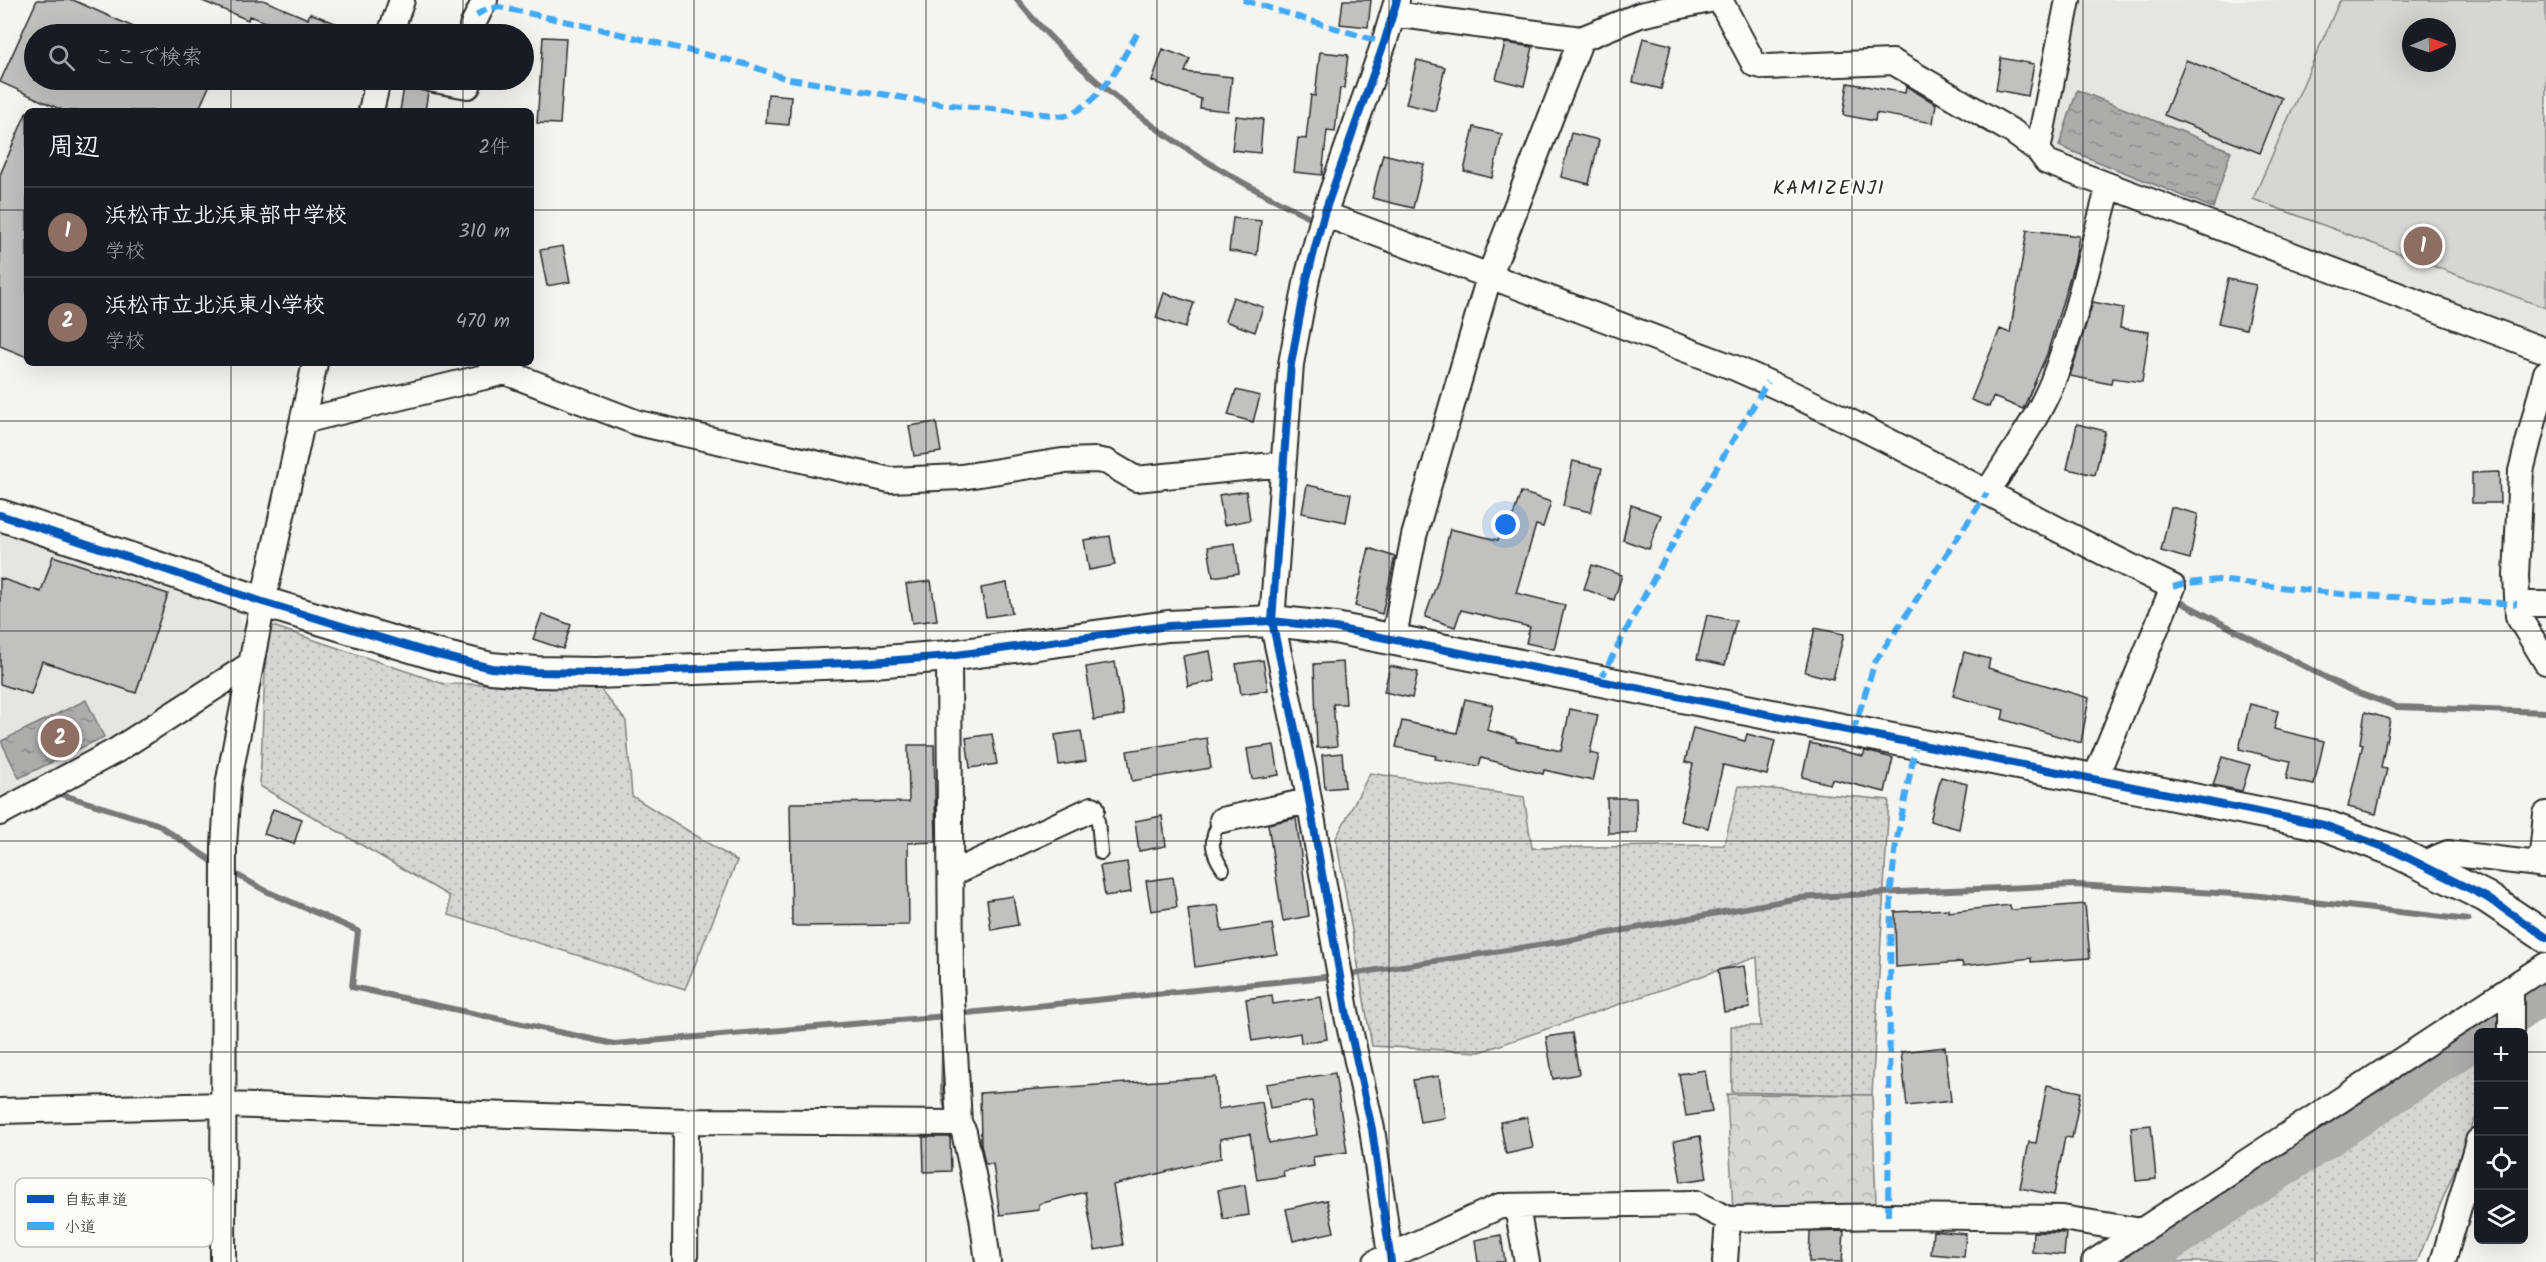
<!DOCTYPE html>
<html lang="ja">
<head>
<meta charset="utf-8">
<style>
	:root { --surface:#171b24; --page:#242831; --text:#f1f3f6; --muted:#9ea1a6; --line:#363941; --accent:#0f766e }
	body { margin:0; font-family:Kalam,"Klee One",sans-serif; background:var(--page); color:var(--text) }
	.controls { position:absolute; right:18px; bottom:18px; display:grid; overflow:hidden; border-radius:9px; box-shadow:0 6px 24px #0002 }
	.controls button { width:54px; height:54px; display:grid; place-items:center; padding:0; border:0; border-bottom:2px solid var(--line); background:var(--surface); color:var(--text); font:30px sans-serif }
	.compass { position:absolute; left:2402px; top:18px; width:54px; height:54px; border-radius:50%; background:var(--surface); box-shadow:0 6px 24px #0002; rotate:88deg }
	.you { position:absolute; left:1506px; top:525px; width:21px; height:21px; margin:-15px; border:4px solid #fff; border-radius:50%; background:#1a73e8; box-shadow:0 0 0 9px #1a73e833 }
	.badge { display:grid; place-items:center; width:39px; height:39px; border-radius:50%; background:var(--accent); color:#fff; font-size:20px; font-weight:700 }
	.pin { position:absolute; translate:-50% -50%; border:3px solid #fff; box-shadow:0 2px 6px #0006 }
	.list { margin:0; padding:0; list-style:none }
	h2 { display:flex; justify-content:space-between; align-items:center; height:78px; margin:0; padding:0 24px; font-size:26px }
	h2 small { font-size:20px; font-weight:400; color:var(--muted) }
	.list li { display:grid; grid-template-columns:39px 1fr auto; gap:18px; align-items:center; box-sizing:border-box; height:90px; padding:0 24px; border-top:2px solid var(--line) }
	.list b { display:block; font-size:22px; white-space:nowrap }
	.list p { margin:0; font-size:20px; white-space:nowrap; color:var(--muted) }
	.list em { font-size:20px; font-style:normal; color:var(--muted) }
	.icon { flex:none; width:33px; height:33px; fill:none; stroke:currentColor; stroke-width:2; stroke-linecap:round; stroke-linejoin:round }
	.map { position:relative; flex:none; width:2546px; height:1262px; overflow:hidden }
	.search { position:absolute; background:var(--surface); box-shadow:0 6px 24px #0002; left:24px; top:24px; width:510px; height:66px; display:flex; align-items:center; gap:15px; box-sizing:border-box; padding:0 21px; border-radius:33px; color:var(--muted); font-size:22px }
	.panel { position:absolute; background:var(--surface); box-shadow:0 6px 24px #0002; left:24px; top:108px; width:510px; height:258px; border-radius:9px }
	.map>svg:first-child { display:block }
	.built { fill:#e6e5e0; fill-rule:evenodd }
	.grass { fill:url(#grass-dots); stroke:#81807e; stroke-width:1.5 }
	.forest { fill:url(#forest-crowns); stroke:#81807e; stroke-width:1.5 }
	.garden { fill:#d7d6d2; stroke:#81807e; stroke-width:1.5; fill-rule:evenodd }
	.water { fill:url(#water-ripples); stroke:#797877; stroke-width:1.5 }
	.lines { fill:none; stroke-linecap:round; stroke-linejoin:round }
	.stream { stroke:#797877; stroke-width:6 }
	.river { stroke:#adaca9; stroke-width:38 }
	.building { fill:#c2c1be; stroke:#2b2b2b; stroke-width:1.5 }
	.service-casing { stroke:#2b2b2b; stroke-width:16 }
	.minor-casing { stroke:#2b2b2b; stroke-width:28 }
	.tertiary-casing { stroke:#2b2b2b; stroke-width:34 }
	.service { stroke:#fdfcf7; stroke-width:12 }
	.minor { stroke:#fdfcf7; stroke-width:24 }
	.tertiary { stroke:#fdfcf7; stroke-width:30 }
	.quiet { stroke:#3fa9f5; stroke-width:6; stroke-dasharray:12 6; stroke-linecap:butt }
	.cycleway-casing { stroke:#fdfcf7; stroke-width:11 }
	.cycleway { stroke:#0057b8; stroke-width:8 }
	.grid { fill:none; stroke:#2b2b2b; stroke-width:1.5; stroke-opacity:0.55 }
	.labels { text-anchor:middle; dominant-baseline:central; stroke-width:4.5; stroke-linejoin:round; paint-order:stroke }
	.neighbourhood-label { font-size:20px; letter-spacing:1.5px; fill:#2b2b2b; stroke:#fdfcf7 }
	.key { fill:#fdfcf7; stroke:#bebdba; stroke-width:1.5 }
	.key-label { font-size:16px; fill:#2b2b2b }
</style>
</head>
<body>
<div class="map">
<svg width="2546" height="1262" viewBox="0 0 2546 1262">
	<defs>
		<pattern id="grass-dots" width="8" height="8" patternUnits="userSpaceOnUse" patternTransform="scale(1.5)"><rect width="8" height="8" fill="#d7d6d2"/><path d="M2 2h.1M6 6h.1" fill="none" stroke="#b9b8b4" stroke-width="1.8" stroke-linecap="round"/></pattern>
		<pattern id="forest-crowns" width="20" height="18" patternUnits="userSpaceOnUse" patternTransform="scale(1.5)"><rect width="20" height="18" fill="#d7d6d2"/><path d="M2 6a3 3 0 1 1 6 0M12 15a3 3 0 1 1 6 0" fill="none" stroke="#b9b8b4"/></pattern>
		<pattern id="water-ripples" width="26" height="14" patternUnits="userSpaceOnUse" patternTransform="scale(1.5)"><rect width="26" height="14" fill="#adaca9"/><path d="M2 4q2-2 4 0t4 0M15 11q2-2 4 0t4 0" fill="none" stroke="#8d8c8a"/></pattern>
	</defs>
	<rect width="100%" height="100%" fill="#f5f4ef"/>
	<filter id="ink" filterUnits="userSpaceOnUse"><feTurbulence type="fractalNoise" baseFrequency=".0167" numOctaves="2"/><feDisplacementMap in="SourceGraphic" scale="12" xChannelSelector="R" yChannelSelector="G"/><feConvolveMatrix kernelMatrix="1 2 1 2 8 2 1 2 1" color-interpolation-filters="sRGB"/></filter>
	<g filter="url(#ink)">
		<path class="built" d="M2079,0H2546V339L2055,152L2050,147ZM2411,27H2447V63H2411Z
			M0,532L239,613L244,633L241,668L0,807Z"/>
		<path class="grass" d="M267,624L444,684L597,685L626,721L632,796L737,861L685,989L449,915V896L260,786Z
			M1370,773L1524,797L1532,848L1724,845L1739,786L1889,800L1872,1095L1732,1092L1731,1026H1761L1757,957L1480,1052L1372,1046L1336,838Z
			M2478,1050V1112L2417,1262H2156Z"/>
		<path class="forest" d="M1727,1094L1872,1095L1876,1204L1733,1212Z"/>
		<path class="garden" d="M2340,0H2546V308L2253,199ZM2411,27H2447V63H2411Z"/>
		<path class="water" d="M2077,90L2231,151L2213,208L2059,146Z
			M86,700L104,737L19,778L1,741Z"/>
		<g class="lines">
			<path class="stream" d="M1017,0C1099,98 1200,165 1314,219
				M2173,598L2350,690L2397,707L2546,712
				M54,797L60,794L157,824L218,865
				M230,871L266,891L358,931L352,987L614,1044L947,1016
				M1351,974L1565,941L1799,898L1899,892L2076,885L2252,895L2468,920
				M957,1014L1325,977
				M944,1053L943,1089L946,1106"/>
			<path class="river" d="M2488,1032L2546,994
				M2141,1262L2478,1039"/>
		</g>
		<path class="building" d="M37,0H73L149,34H34V80H212L198,111H64L0,82Z
			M200,0H263L308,19L310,13L363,34H301L249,16L248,20Z
			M1343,0H1371L1368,27L1340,24Z
			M543,37L566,38L560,124L537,123Z
			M1643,38L1671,45L1661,89L1633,82Z
			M1505,43L1533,47L1524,86L1496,79Z
			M1163,49L1190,59L1185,72L1232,77L1228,111L1200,108L1201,99L1152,81Z
			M1320,52L1348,55L1344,88H1340L1335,132L1327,131L1322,175L1294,172L1298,138L1306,139L1311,95L1315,96Z
			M2001,58L2034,64L2028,96L1996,90Z
			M1417,60L1445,67L1435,111L1406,104Z
			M2186,60L2282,98L2260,153L2164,115Z
			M1848,83L1905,93L1906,86L1936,104L1933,123L1876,113L1875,121L1843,115Z
			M404,87L428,92L425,111H400Z
			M768,94L791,96L789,125L766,123Z
			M27,111V357L0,346V175Z
			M1236,116L1263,119L1260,153L1232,150Z
			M1474,127L1502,134L1492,178L1464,171Z
			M1571,133L1599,140L1589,184L1561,177Z
			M1383,154L1424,164L1413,208L1372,198Z
			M1233,218L1261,221L1257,255L1229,251Z
			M2027,230L2079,236L2075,260L2047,354L2023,409L1993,397L1989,407L1971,400L2000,329L2010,333Z
			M563,246L570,282L547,286L540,250Z
			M2228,279L2256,285L2246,329L2218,323Z
			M1164,293L1194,303L1185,328L1156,318Z
			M1233,297L1263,307L1255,332L1225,321Z
			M2093,302L2123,308L2120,328L2149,332L2142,382L2112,378L2111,384L2070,376Z
			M1236,390L1260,396L1253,422L1228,415Z
			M936,422L941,452L914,456L909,426Z
			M2077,424L2105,431L2095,475L2067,469Z
			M1573,461L1602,468L1591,512L1563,506Z
			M2499,472L2500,503H2472V473Z
			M1307,485L1351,494L1346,522L1302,513Z
			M1246,491L1250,520L1224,525L1219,495Z
			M1521,492L1551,502L1543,527L1536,525L1516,593L1565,605L1554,649L1526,643L1530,627L1461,610L1455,627L1425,617L1438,580L1450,529L1498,540L1502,526L1509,528Z
			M1631,505L1661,515L1649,549L1623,540Z
			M2171,507L2198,514L2190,559L2161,551Z
			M1110,536L1115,565L1089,570L1084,540Z
			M1235,543L1239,573L1213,577L1208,547Z
			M1369,548L1395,557L1382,614L1355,606Z
			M53,556L168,594L136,693L42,661L31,694L0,684V578L41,592Z
			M1592,565L1622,575L1614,600L1584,589Z
			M931,581L937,620L912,623L906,584Z
			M1007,583L1012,613L986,617L981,588Z
			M542,614L571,625L563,649L533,639Z
			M1707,615L1736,621L1725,665L1697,659Z
			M1815,628L1844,634L1833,679L1805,672Z
			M1210,651L1215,681L1188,686L1183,656Z
			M1964,652L1990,659L1988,668L2089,698L2081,743L2002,719L2004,710L1953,696Z
			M1263,660L1268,690L1241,694L1236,664Z
			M1115,662L1124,715L1094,720L1086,667Z
			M1343,662L1346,704H1333L1337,746L1317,748L1314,664Z
			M1390,666L1418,672L1412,698L1384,692Z
			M1465,699L1493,705L1487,730L1516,738V741L1561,751L1570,709L1598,715L1590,753L1599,755L1593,781L1544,770L1543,774L1481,758L1479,766L1435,759L1436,756L1396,747L1402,721L1457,733Z
			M2250,704L2278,711L2274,729L2324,741L2314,785L2286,779L2290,761L2239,749Z
			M2365,712L2390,719L2381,768L2387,769L2376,814L2348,807L2363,744L2360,743Z
			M1693,728L1745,741L1747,734L1775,741L1767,775L1723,765L1708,828L1680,821L1693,764L1685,762Z
			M1081,731L1086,761L1059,765L1055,735Z
			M992,734L997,764L970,768L966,738Z
			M1207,738L1211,768L1132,781L1127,751Z
			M1810,743L1863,756L1865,751L1893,758L1885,792L1832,779L1830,784L1802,777Z
			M908,745H934L936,842L908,843L909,925L792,926L790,803L909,802Z
			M1274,745L1279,775L1252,779L1247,749Z
			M1342,753L1345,787L1325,789L1322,755Z
			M2222,757L2250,765L2242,791L2213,785Z
			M1941,777L1967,784L1959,829L1930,821Z
			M1607,798H1636L1637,833H1608Z
			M273,809L302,819L294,844L264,834Z
			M1162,816L1166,846L1139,851L1135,821Z
			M1296,818L1309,916L1283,921L1268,824Z
			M1127,862L1131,892L1105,896L1100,866Z
			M1173,877L1177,907L1151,911L1146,881Z
			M1013,896L1018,925L991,930L987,900Z
			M2085,904L2090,958L2031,962V958L1963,966L1962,962L1896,967L1895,912L1948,909V912L2010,905L2011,910Z
			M1218,905L1222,932L1272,924L1277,954L1195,967L1188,909Z
			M1744,966L1750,1008L1724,1012L1718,970Z
			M1272,995L1273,1004L1321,997L1327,1039L1301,1043L1300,1033L1252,1041L1246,999Z
			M1572,1033L1579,1074L1553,1079L1546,1037Z
			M1945,1047L1951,1101L1907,1106L1901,1052Z
			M1705,1070L1712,1112L1686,1116L1679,1074Z
			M1335,1073L1347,1152L1313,1157L1314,1166L1283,1171L1284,1176L1257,1180L1250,1134L1220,1139L1221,1158L1113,1185L1123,1245L1095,1250L1085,1192L1039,1204V1210L1000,1215L993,1164H985L981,1144L980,1093L1216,1077L1218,1109L1262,1102L1269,1143L1317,1135L1312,1101L1270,1108L1266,1084Z
			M1439,1076L1445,1118L1420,1122L1413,1080Z
			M2047,1085L2081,1092L2072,1138L2065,1137L2054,1195L2020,1188L2029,1142L2036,1143Z
			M1527,1117L1533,1148L1506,1154L1500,1122Z
			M2151,1125L2156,1179L2136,1181L2131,1127Z
			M1700,1136L1707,1178L1681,1182L1674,1141Z
			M923,1137H950L951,1171L924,1172Z
			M1245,1185L1249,1215L1223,1219L1218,1190Z
			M1327,1200L1334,1232L1293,1241L1286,1209Z
			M1844,1231L1842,1262H1809L1810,1232Z
			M1933,1231L1966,1234L1964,1257L1931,1254Z
			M2033,1232L2066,1233L2064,1255L2032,1252Z
			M1501,1235L1505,1262H1478L1475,1240Z"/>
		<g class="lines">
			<g class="service-casing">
				<path id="service" d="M1092,809L1098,821L1101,853
					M1222,820C1208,837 1211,852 1223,869"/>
			</g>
			<g class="minor-casing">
				<path id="minor" d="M1720,0L1754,64L1766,67L1893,62L2013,132L2038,150
					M2068,0L2038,150L2047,162L2546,351
					M1394,14L1581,39L1640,15L1709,0
					M390,34L402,0
					M473,34L472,26L485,0
					M434,80L468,86L470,80
					M371,111L378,80
					M1324,214L1735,368C1885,433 2026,517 2173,587L2094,781
					M2546,373L2521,471L2516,576L2518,616L2546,662
					M303,421L505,372L638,423L890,480L961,477L1062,461L1096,460L1107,462L1136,479L1283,464
					M1987,493C2009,457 2036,422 2052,383C2077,319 2091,251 2109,186
					M2517,604H2546
					M1393,641L1414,536L1489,277L1581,39
					M949,656L951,981L959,1123L964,1132L982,1217L988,1262
					M0,813L117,750L251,664
					M1222,820L1308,801
					M2421,864L2448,853L2546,865
					M2541,865L2546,814
					M951,874L1092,809
					M2511,989V1032
					M0,1111L224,1105L686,1121L959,1123
					M1517,1208L1527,1262
					M223,1262L224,846L228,785L263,602L315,363
					M685,1262L686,1121
					M1376,1262L1500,1206L1696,1203L1728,1219L1888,1216L2062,1218L2142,1231
					M1391,1262L1372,1129L1347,1016L1304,771L1272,621L1291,364L1307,278L1324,214L1384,43L1397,0
					M1725,1262L1728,1219
					M2094,1262L2546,965
					M2443,1262L2478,1141"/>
			</g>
			<g class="tertiary-casing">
				<path id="tertiary" d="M0,515L263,602L434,654L491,668L536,672L596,673L872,662L949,656L1168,626L1272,621L1335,628L2324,825L2392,850L2486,897L2546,937"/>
			</g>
			<use href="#service" class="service"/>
			<use href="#minor" class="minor"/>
			<use href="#tertiary" class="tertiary"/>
			<path class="quiet" d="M1243,0L1384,43
				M476,15L487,9L499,7L578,24L749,65L784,78L941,104L1063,116C1102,105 1120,61 1140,29
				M2173,587L2187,583L2218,580L2341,594L2517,604
				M1600,681C1652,578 1708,480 1768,382
				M1853,732L1875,662L1987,493
				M1888,1216L1891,888L1896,844L1916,744"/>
			<g class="cycleway-casing">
				<path id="cycleway" d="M0,515L263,602L434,654L491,668L536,672L596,673L872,662L949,656L1168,626L1272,621L1335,628L2324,825L2392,850L2486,897L2546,937
					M1391,1262L1372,1129L1347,1016L1304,771L1272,621L1291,364L1307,278L1324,214L1384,43L1397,0"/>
			</g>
			<use href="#cycleway" class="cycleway"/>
		</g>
	</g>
	<path class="grid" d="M231,0V34M463,0V34M694,0V1262M926,0V1262M1157,0V1262M1389,0V1262M1620,0V1262M1852,0V1262M2083,0V1262M2315,0V1262M231,80V111M463,80V111M0,210H27M531,210H2546M231,363V1262M463,363V1262M0,421H2546M0,631H2546M0,841H2546M0,1052H2478M2524,1052H2546"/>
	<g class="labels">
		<g class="neighbourhood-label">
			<text x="1829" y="189">KAMIZENJI</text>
		</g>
	</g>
	<rect x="15" y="1178" width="198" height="69" rx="9" class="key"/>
	<rect x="27" y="1195" width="27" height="8" fill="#0057b8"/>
	<rect x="27" y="1222" width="27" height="8" fill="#3fa9f5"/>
	<g class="key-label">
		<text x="64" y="1205">自転車道</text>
		<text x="64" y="1232">小道</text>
	</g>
</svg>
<div class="controls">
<button>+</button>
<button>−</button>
<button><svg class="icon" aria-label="locate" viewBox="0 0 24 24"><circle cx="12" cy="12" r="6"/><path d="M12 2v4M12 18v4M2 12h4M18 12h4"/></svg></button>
<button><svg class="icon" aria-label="layers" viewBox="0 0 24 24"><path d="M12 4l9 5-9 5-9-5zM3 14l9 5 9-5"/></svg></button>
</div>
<svg class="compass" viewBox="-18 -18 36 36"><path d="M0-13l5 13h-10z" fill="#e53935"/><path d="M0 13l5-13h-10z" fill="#9ea1a6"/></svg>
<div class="you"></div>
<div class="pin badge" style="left:2423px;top:246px;background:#8d6e63">1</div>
<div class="pin badge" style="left:60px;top:738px;background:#8d6e63">2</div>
<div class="search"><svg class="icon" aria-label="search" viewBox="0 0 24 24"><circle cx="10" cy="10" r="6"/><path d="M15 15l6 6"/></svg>ここで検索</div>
<section class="panel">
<h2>周辺<small>2件</small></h2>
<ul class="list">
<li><span class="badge" style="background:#8d6e63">1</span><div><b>浜松市立北浜東部中学校</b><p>学校</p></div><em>310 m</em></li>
<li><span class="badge" style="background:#8d6e63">2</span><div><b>浜松市立北浜東小学校</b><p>学校</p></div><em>470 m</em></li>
</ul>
</section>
</div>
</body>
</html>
